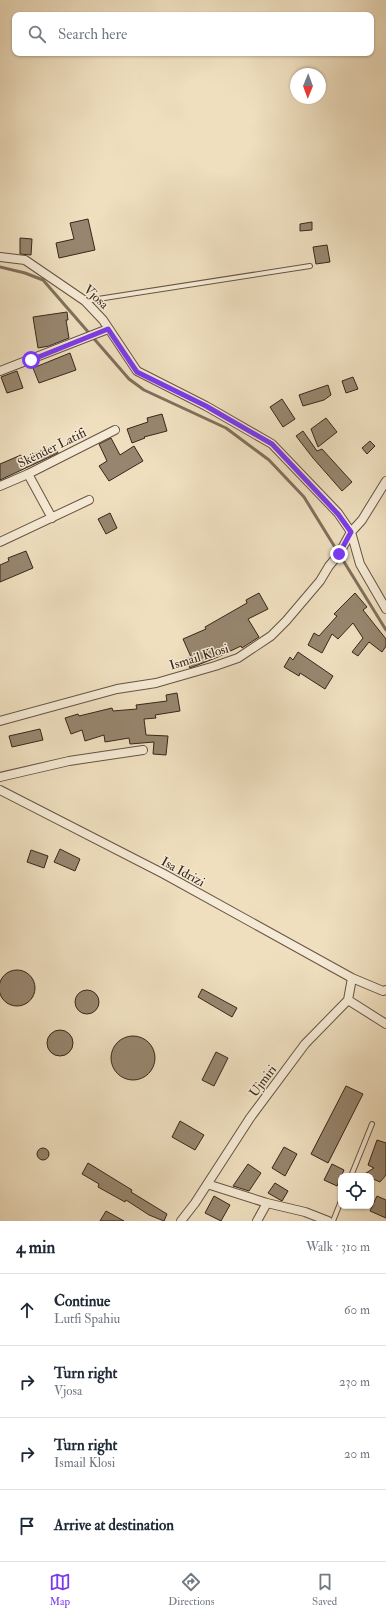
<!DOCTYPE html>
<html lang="en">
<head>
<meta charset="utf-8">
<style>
	:root { --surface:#fff; --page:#f6f6f7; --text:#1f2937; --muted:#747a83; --line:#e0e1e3; --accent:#7c3aed }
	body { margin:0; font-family:"IM FELL Double Pica",serif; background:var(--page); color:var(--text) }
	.controls { position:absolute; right:12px; bottom:12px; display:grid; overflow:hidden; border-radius:8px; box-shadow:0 1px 3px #0004 }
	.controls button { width:36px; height:36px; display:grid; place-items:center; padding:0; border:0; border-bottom:1px solid var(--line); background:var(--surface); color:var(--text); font:20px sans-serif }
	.compass { position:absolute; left:290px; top:68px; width:36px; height:36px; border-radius:50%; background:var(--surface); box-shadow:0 1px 3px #0004; rotate:181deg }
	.stop { position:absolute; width:12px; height:12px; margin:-9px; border:3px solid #7c3aed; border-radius:50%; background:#fff }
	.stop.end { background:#7c3aed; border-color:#fff; box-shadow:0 1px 4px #0008 }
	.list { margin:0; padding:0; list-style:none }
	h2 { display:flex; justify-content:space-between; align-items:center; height:52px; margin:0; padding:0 16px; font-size:17px }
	h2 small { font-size:13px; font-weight:400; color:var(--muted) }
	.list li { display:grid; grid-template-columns:26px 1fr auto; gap:12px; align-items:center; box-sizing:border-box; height:72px; padding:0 16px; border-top:1px solid var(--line) }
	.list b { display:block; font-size:15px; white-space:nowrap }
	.list p { margin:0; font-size:13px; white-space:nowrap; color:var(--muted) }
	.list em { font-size:13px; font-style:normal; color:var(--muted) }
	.icon { flex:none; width:22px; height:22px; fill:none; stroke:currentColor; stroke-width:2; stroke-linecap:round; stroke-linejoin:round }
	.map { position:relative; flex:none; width:386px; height:1221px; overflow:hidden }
	.search { position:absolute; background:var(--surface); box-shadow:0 1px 3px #0004; left:12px; right:12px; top:12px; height:44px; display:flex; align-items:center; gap:10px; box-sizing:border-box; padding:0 14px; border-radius:8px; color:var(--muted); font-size:15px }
	.sheet { height:340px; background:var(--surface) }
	nav { display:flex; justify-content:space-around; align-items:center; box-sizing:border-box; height:56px; border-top:1px solid var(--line); background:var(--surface); font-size:11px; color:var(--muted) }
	nav a { display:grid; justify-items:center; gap:2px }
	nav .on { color:var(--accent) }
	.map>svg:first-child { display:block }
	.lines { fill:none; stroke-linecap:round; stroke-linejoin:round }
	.stream { stroke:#816f5b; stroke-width:3 }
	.building { fill:#97866f; stroke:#382619 }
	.service-casing { stroke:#665442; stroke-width:6 }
	.minor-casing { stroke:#665442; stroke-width:10 }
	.service { stroke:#f5ead5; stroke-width:4 }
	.minor { stroke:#f5ead5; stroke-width:8 }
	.route { stroke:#7c3aed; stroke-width:5 }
	.labels { text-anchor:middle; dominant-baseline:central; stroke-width:3; stroke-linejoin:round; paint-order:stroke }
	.street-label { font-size:13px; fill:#382619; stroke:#f5ead5 }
</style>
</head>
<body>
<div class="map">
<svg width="386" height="1221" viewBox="0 0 386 1221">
	<rect width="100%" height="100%" fill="#efdfbf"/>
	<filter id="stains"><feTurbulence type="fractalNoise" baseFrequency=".005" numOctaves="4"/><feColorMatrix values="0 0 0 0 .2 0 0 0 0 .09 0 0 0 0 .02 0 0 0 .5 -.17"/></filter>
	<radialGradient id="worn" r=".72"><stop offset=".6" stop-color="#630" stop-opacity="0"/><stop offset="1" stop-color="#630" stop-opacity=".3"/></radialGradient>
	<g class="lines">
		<path class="stream" d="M0,267L25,273L43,280L129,379L144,390L226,428L269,460L304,497L386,630"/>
	</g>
	<path class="building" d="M88,219L95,250L59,258L56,243L74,239L70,223Z
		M312,222V230L300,231V224Z
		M20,238L32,239L31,255L20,254Z
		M327,245L330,262L316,264L313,247Z
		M67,312L68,320H66L69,338L49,346L38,348L33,317Z
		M70,353L76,370L39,383L33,368Z
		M17,371L23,388L7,393L1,377Z
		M353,377L358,389L346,393L342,381Z
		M328,385L331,395L324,400L303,406L299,395Z
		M282,399L295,419L283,427L270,407Z
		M162,414L167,431L144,437L145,438L132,443L127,429L148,422L147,418Z
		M326,418L337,432L318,447L311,429Z
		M303,431L317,451L322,449L352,482L342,491L313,458L296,436Z
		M111,438L120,455L134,446L143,461L109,481L99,466L107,461L99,444Z
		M370,441L375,446L367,454L362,448Z
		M54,445L58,453L0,480V464L21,455L23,459Z
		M110,513L117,528L106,534L98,519Z
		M26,551L33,568L0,582V565L9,561L8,558Z
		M259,593L268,609L248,619L259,637L242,648L241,646L218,657L190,668L186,659L191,657L183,639L206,629L205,627L247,603L246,600Z
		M355,593L367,607L363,610L386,639V646L382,652L369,642L358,656L352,652L363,638L353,623L338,639L332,634L322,653L308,645L314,633L319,636L337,616L334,614Z
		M298,652L333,676L325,689L300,673L299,676L284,667L290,657L293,660Z
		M177,693L180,711L155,715L156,718L144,719L146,735L168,736L166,755L153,754L154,742L130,744L129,738L105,742L104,735L85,741L82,730L71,734L65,718L78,714L79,716L112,708L113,711L137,709L136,705L167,701L166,695Z
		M40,729L43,740L12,747L9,736Z
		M60,849L80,859L75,871L54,862Z
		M31,850L48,856L44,868L27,862Z
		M-1 988a18 18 0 1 1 36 0a18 18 0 1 1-36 0Z
		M202,989L237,1008L232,1017L198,997Z
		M75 1002a12 12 0 1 1 24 0a12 12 0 1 1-24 0Z
		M47 1043a13 13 0 1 1 26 0a13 13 0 1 1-26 0Z
		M111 1058a22 22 0 1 1 44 0a22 22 0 1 1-44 0Z
		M216,1052L228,1058L214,1086L202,1080Z
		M346,1086L363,1094L328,1163L311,1154Z
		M180,1121L204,1135L195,1150L172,1137Z
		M377,1140L386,1143V1175L380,1182L371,1178V1176L363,1175L374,1168L368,1165Z
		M284,1147L297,1154L285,1176L272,1168Z
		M37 1154a6 6 0 1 1 12 0a6 6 0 1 1-12 0Z
		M88,1163L132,1190L131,1192L167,1214L164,1221L149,1215L126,1200L125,1202L98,1187L99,1184L82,1174Z
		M248,1164L261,1173L249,1191L233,1186Z
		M332,1164L344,1170L337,1186L324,1180Z
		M275,1183L288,1191L282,1201L268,1193Z
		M214,1196L230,1205L221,1221L205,1213Z
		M377,1196L386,1200V1218L370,1211Z
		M106,1211L124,1221H100Z"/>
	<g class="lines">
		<g class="service-casing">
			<path id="service" d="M85,301L310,266
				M351,1176L372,1124
				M333,1221L341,1201"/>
		</g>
		<g class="minor-casing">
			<path id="minor" d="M0,257L25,260L85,301L103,320L137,371L206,406L272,444L338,513L351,532L360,564L386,609
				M0,371L108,329
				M28,474L52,518
				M0,486L28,474L115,430
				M0,542L89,500
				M0,721L117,689L156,683L215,666L238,658L271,636L286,621L320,581L329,566L339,554L351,532L362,520L386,481
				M0,777L69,761L143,750
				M0,790L164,874L352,978L383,991L386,990
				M348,1000L386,1024
				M207,1184L267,1203L305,1212L328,1221
				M181,1221L195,1203L250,1118L305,1044L348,1000L352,978
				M257,1221L267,1203"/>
		</g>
		<use href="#service" class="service"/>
		<use href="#minor" class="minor"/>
	</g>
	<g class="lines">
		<path class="route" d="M31,360L108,329L137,372L206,406L272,444L338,514L351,532L339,554"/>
	</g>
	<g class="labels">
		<g class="street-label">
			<text transform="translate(96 297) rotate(43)">Vjosa</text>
			<text transform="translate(52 448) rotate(-26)">Skënder Latifi</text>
			<text transform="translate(199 657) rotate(-17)">Ismail Klosi</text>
			<text transform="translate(183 872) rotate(29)">Isa Idrizi</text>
			<text transform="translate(263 1081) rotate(-53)">Ujmiri</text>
		</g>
	</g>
	<rect width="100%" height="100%" filter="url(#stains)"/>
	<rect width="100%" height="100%" fill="url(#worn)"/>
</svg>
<div class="controls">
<button><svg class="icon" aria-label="locate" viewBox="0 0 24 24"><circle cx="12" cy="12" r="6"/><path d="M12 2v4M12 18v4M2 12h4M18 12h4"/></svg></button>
</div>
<svg class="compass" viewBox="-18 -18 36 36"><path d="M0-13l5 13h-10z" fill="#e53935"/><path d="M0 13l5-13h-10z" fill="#747a83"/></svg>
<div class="stop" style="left:31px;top:360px"></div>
<div class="stop end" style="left:339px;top:554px"></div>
<div class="search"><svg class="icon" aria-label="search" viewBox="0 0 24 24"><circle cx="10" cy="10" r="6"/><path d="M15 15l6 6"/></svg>Search here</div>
</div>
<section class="sheet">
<h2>4 min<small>Walk · 310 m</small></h2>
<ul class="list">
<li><svg class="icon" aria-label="ahead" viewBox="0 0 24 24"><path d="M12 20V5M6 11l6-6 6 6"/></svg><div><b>Continue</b><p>Lutfi Spahiu</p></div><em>60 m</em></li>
<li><svg class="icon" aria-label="right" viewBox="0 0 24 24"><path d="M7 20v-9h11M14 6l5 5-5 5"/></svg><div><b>Turn right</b><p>Vjosa</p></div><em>230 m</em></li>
<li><svg class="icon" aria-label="right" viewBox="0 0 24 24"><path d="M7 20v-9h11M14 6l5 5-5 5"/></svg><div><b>Turn right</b><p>Ismail Klosi</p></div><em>20 m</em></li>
<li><svg class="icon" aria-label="arrive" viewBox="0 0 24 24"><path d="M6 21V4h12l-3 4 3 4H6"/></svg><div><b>Arrive at destination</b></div></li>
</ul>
</section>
<nav>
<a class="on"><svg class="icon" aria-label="map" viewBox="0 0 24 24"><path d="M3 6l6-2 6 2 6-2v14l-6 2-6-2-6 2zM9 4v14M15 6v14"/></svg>Map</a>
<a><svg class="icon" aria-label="directions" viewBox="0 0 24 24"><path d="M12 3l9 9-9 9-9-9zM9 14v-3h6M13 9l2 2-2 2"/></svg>Directions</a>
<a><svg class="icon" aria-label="saved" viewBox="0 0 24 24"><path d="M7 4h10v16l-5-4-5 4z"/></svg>Saved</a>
</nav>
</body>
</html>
